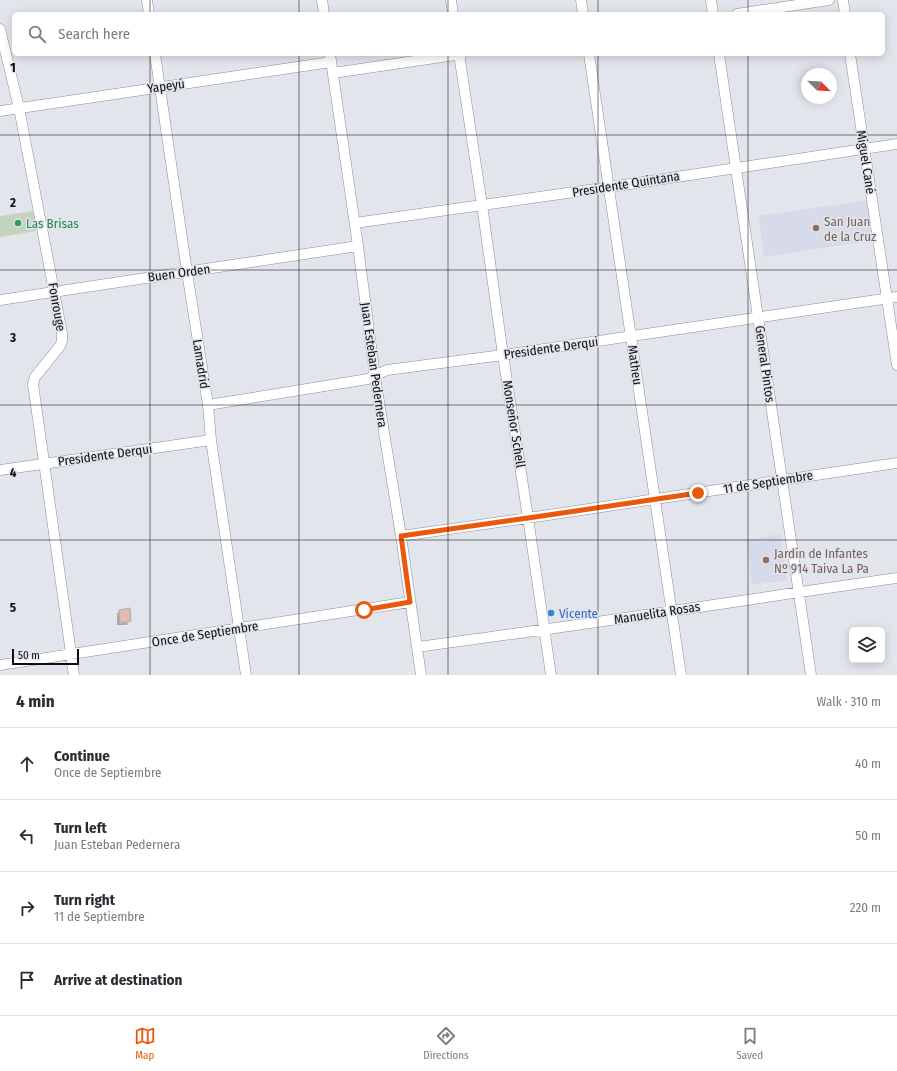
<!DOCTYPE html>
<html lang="en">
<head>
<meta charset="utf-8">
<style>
	:root { --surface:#fff; --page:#f2f2f3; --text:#2b2b33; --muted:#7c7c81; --line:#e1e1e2; --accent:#ea580c }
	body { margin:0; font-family:"Fira Sans Condensed",sans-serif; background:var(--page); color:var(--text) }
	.controls { position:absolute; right:12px; bottom:12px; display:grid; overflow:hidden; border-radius:6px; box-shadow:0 2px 10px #0003 }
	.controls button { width:36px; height:36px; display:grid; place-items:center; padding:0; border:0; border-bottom:1px solid var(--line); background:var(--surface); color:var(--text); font:20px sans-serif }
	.compass { position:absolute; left:801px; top:68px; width:36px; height:36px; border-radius:50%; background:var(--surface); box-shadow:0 2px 10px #0003; rotate:114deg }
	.scale { position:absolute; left:12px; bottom:10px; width:67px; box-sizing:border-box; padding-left:4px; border:2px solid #0e0f12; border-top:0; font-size:11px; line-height:14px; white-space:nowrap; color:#0e0f12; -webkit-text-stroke:3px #e3e5ed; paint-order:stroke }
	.stop { position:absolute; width:12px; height:12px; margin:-9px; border:3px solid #ea580c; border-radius:50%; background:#fff }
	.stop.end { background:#ea580c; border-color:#fff; box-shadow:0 1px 4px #0008 }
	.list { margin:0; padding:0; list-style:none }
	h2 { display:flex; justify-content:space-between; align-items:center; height:52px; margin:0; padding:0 16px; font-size:17px }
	h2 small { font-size:13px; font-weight:400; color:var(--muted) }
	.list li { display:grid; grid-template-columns:26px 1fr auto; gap:12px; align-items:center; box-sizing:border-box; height:72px; padding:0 16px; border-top:1px solid var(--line) }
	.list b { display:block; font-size:15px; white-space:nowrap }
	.list p { margin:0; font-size:13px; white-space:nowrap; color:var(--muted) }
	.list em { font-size:13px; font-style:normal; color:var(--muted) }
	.icon { flex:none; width:22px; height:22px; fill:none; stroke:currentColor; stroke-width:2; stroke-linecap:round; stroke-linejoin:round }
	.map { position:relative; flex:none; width:897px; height:675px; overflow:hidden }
	.search { position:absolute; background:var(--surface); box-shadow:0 2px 10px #0003; left:12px; right:12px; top:12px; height:44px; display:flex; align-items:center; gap:10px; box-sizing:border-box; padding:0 14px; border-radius:6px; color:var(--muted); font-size:15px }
	.sheet { height:340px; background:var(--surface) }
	nav { display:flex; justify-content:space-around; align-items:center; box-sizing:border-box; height:56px; border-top:1px solid var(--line); background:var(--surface); font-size:11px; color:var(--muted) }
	nav a { display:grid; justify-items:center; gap:2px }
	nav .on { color:var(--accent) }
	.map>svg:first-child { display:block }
	.built { fill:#d6dae9 }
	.green { fill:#c4d3bd }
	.building { fill:#e0bbb1; stroke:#b2a9a7; filter:url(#shadow) }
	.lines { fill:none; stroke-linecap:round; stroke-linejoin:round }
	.minor-casing { stroke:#8b8d95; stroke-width:11 }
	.minor { stroke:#fff; stroke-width:10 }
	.route { stroke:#ea580c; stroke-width:5 }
	.grid { fill:none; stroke:#0e0f12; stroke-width:1; stroke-opacity:0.55 }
	.leisure-dot { fill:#2e9e5b; stroke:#e3e5ed; stroke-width:1.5 }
	.education-dot { fill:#8d6e63; stroke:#e3e5ed; stroke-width:1.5 }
	.shop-dot { fill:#3f7fe0; stroke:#e3e5ed; stroke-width:1.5 }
	.labels { text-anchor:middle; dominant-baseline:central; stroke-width:3; stroke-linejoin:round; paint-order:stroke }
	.street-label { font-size:13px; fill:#0e0f12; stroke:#e3e5ed }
	.education-label { font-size:13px; fill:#785e54; stroke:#e3e5ed; text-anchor:start }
	.leisure-label { font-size:13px; fill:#27864d; stroke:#e3e5ed; text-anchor:start }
	.shop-label { font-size:13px; fill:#366cbe; stroke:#e3e5ed; text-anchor:start }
	.grid-label { font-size:13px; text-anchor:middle; font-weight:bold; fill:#0e0f12; stroke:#e3e5ed; stroke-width:3; stroke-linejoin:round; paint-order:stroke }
</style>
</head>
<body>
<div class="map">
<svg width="897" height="675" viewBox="0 0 897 675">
	<defs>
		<filter id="shadow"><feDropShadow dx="-3.5" dy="3.5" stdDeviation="0" flood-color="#0004"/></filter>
	</defs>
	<rect width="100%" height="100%" fill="#e3e5ed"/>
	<path class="built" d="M869,200L874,240L764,257L759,216Z
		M780,534L787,580L752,585L746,540Z"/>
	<path class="green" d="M33,211L36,231L0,237V216Z"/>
	<path class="building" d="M130,608L131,621L120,623L119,610Z"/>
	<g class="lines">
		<g class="minor-casing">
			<path id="minor" d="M147,0L149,14
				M322,0L324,14
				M451,0L453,14
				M581,0L583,14
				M711,0L713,14
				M843,0L845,14
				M737,14L829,0
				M0,29L19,108L62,333V341L60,346L35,377L33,384L74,675
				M155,54L187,272L208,405L211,440L246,675
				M330,54L358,246L375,377L401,536L421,675
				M459,54L482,205L503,355L528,518L551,675
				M589,54L681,675
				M719,54L811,675
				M850,54L897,365
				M333,73L462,54
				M0,111L331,62
				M355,223L610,187L897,144
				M0,300L358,246
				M208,405L368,379L387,370L503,355L897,297
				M0,470L211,440
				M401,536L528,518L897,463
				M417,647C577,626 737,601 897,578
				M0,665L410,602"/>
		</g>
		<use href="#minor" class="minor"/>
	</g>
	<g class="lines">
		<path class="route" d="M364,610L410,602L401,536L528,518L698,493"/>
	</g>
	<path class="grid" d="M150,0V14M299,0V14M448,0V14M598,0V14M748,0V14M150,54V675M299,54V675M448,54V675M598,54V675M748,54V675M0,135H897M0,270H897M0,405H897M0,540H897"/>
	<circle class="leisure-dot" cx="18" cy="223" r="4"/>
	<g class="education-dot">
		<circle cx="816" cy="228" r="4"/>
		<circle cx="766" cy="560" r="4"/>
	</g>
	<circle class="shop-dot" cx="551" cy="613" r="4"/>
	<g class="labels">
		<g class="street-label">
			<text transform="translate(166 86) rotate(-8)">Yapeyú</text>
			<text transform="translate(866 162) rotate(81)">Miguel Cané</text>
			<text transform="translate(626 184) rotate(-9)">Presidente Quintana</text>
			<text transform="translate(179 273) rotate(-8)">Buen Orden</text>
			<text transform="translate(57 307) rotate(80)">Fonrouge</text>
			<text transform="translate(551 348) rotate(-8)">Presidente Derqui</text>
			<text transform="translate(201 364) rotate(81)">Lamadrid</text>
			<text transform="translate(765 364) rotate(82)">General Pintos</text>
			<text transform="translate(374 365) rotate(82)">Juan Esteban Pedernera</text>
			<text transform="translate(635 365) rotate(82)">Matheu</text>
			<text transform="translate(514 424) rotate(81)">Monseñor Schell</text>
			<text transform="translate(105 455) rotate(-8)">Presidente Derqui</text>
			<text transform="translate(768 482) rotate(-9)">11 de Septiembre</text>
			<text transform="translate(657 613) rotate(-9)">Manuelita Rosas</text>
			<text transform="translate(205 634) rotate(-9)">Once de Septiembre</text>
		</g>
		<g class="education-label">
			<text x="824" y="221">San Juan<tspan x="824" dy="15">de la Cruz</tspan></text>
			<text x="774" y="553">Jardín de Infantes<tspan x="774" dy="15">Nº 914 Taiva La Pa</tspan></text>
		</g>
		<g class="leisure-label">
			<text x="26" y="223">Las Brisas</text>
		</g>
		<g class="shop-label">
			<text x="559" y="613">Vicente</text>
		</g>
	</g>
	<g class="grid-label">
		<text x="13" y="72">1</text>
		<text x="13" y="207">2</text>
		<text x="13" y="342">3</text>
		<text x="13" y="477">4</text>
		<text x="13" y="612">5</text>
	</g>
</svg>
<div class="controls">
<button><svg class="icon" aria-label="layers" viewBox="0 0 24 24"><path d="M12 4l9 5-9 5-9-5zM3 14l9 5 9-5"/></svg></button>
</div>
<svg class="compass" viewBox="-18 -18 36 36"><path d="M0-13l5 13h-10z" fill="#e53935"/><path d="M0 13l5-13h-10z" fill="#7c7c81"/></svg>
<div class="scale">50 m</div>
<div class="stop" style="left:364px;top:610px"></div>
<div class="stop end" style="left:698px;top:493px"></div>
<div class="search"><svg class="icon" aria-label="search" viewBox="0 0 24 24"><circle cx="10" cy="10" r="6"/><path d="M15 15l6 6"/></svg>Search here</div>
</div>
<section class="sheet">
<h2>4 min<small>Walk · 310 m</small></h2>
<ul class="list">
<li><svg class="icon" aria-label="ahead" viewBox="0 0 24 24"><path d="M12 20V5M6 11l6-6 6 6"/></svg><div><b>Continue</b><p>Once de Septiembre</p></div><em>40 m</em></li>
<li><svg class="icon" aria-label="left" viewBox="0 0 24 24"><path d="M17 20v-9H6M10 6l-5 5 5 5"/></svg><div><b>Turn left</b><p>Juan Esteban Pedernera</p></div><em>50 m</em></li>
<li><svg class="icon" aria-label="right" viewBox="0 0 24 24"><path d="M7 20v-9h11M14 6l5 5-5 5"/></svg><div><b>Turn right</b><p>11 de Septiembre</p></div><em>220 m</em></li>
<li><svg class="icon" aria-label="arrive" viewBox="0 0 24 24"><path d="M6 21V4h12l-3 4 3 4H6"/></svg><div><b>Arrive at destination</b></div></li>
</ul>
</section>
<nav>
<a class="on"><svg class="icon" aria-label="map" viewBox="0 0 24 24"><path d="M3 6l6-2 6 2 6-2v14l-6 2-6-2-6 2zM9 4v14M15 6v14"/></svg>Map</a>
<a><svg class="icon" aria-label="directions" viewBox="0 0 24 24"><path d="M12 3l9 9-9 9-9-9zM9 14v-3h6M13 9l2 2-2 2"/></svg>Directions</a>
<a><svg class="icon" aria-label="saved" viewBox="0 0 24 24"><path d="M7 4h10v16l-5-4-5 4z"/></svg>Saved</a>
</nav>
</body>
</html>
